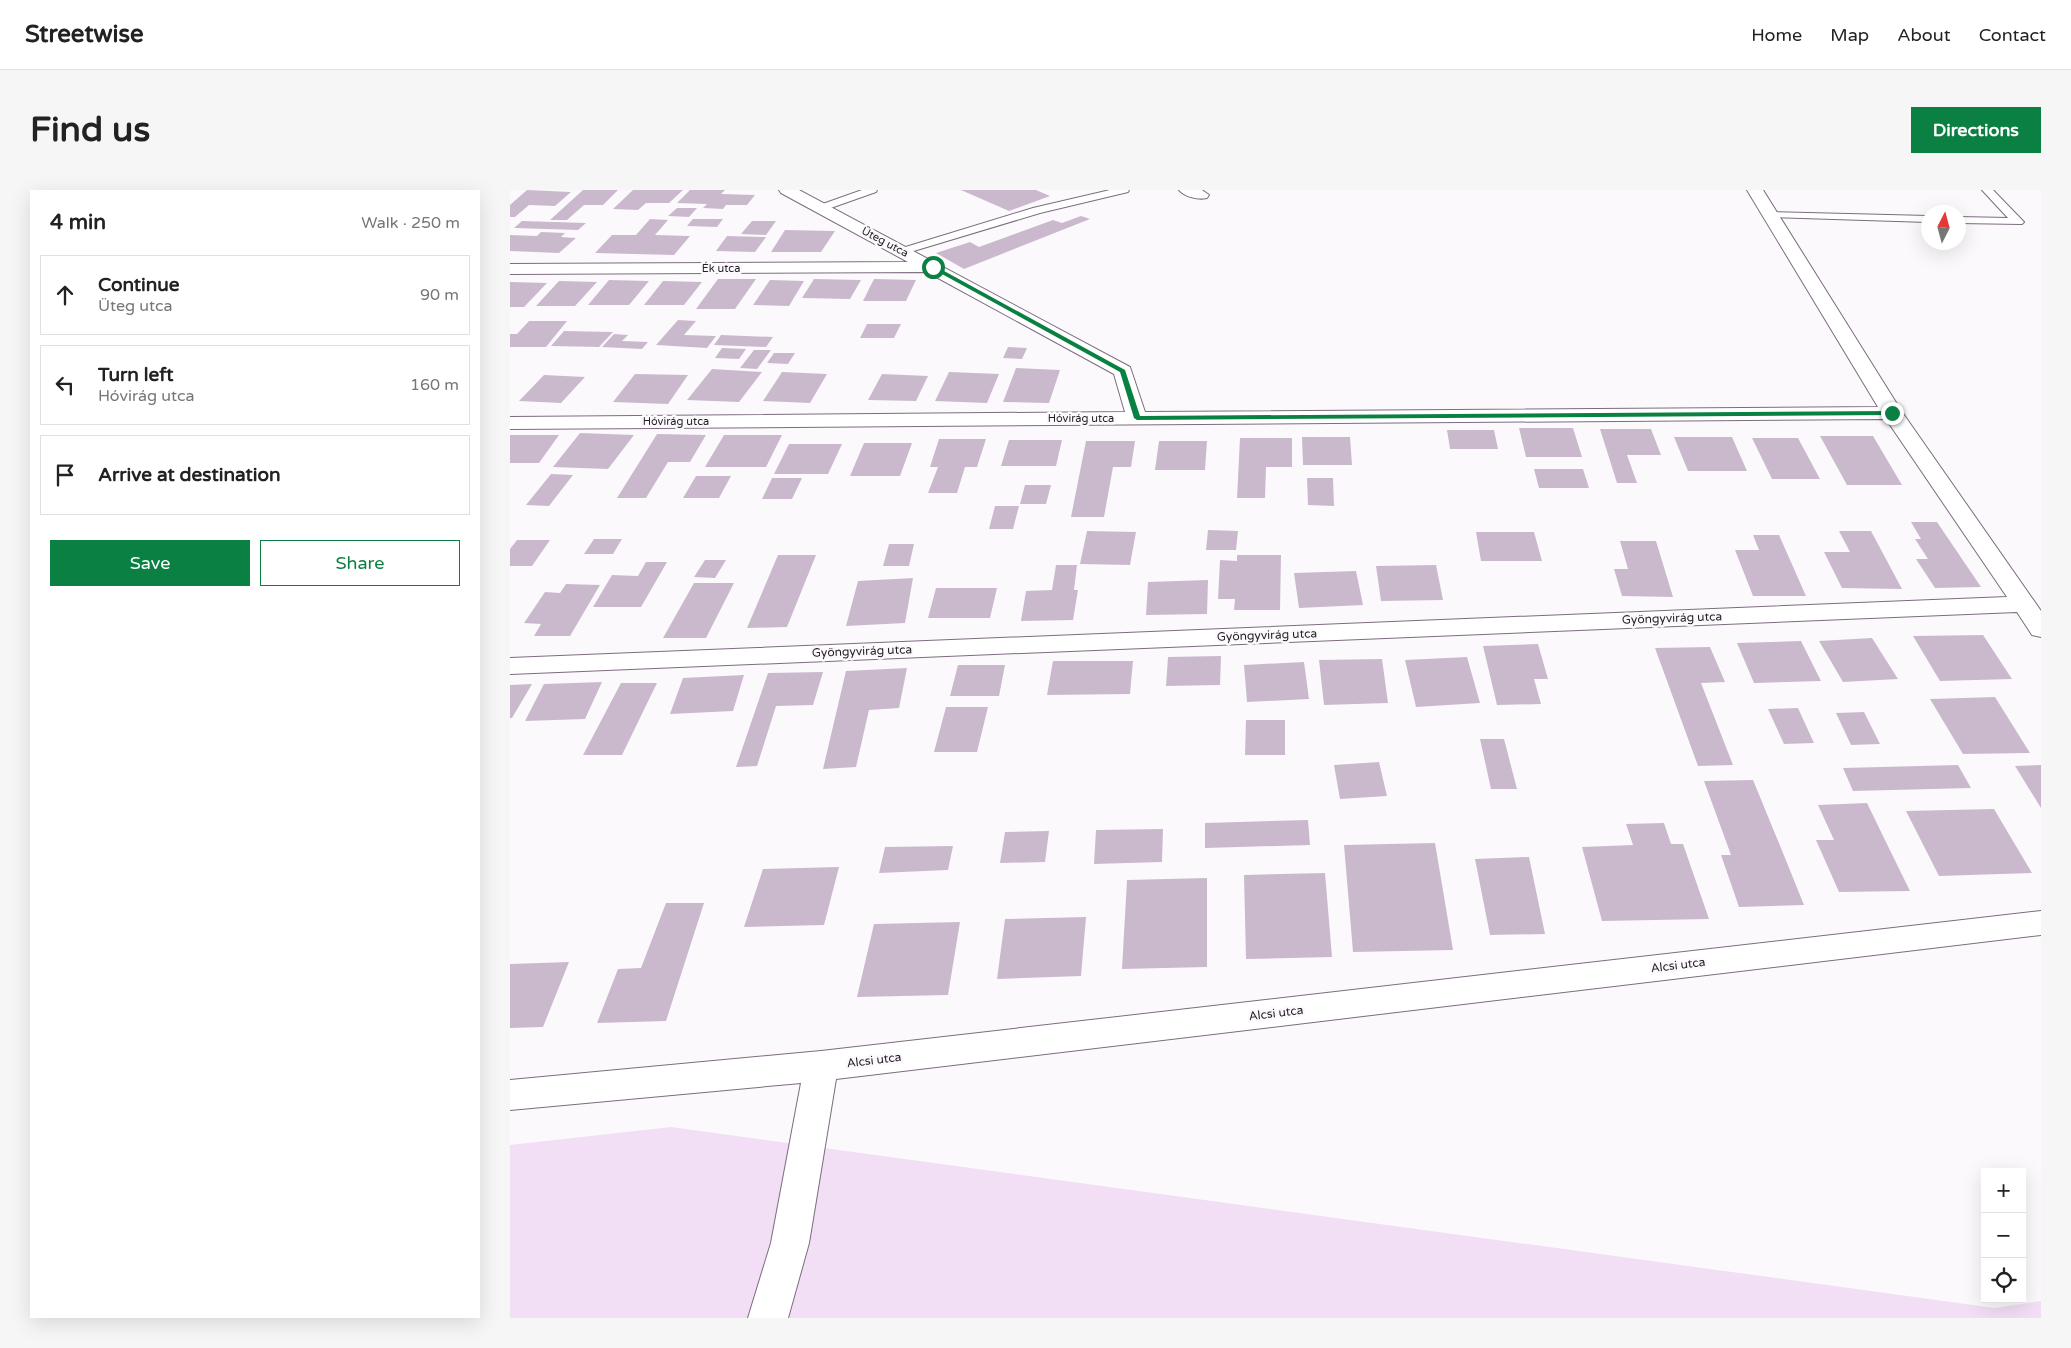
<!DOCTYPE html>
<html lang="en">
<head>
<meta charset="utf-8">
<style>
	:root { --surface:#fff; --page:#f6f6f6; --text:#222; --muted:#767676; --line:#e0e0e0; --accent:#0b8043 }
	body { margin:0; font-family:"Varela Round",sans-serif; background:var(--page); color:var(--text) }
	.controls { position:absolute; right:15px; bottom:15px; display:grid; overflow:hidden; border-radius:0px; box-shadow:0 5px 20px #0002 }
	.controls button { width:45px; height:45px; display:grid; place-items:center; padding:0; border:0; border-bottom:1px solid var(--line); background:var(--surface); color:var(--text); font:25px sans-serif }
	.compass { position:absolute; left:1411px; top:15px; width:45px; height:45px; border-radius:50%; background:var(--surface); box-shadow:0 5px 20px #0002; rotate:6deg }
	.stop { position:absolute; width:15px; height:15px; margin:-11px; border:4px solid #0b8043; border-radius:50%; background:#fff }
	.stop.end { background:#0b8043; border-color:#fff; box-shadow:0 1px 5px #0008 }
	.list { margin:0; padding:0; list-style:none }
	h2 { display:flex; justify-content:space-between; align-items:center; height:65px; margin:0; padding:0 20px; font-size:21px }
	h2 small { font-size:16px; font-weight:400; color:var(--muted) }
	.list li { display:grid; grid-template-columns:32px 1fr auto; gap:15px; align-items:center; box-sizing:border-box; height:80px; margin:0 10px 10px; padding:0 10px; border:1px solid var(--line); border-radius:0px }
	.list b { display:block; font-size:19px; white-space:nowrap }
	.list p { margin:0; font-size:16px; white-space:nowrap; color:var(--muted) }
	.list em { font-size:16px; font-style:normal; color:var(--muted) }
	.actions { display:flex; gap:10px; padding:15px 20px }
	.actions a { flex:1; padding:11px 0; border:1px solid var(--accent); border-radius:0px; text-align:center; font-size:18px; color:var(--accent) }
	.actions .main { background:var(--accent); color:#fff }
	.icon { flex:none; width:28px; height:28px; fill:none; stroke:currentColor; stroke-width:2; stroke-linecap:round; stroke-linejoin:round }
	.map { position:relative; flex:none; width:1531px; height:1128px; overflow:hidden; border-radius:0px }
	header { display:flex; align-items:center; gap:30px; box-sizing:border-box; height:70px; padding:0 25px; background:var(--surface); border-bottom:1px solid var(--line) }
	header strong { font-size:24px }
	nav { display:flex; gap:28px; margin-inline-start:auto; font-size:18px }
	.intro { display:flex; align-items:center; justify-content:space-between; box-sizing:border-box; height:120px; padding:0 30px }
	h1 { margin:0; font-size:35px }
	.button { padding:12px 22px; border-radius:0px; background:var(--accent); color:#fff; font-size:18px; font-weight:700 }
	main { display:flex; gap:30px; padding:0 30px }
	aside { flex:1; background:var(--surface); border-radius:0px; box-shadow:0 5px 20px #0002 }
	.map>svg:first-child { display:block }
	.green { fill:#f2def5 }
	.building { fill:#cab9cd }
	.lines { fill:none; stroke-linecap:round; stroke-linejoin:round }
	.service-casing { stroke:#7c6c7e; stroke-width:2 }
	.minor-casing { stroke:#7c6c7e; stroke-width:2 }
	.service { fill:#fff; fill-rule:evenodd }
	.minor { fill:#fff; fill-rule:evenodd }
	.route { fill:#0b8043 }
	.labels { text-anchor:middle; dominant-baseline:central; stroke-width:5; stroke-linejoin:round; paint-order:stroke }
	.far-street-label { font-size:11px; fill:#231d24; stroke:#fcf9fd }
	.street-label { font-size:12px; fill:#231d24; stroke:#fcf9fd }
</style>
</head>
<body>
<header>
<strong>Streetwise</strong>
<nav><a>Home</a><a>Map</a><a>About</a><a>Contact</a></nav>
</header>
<div class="intro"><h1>Find us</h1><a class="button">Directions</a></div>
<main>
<aside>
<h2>4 min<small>Walk · 250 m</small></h2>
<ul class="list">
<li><svg class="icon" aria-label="ahead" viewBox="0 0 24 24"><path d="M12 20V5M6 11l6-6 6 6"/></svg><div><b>Continue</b><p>Üteg utca</p></div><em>90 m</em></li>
<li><svg class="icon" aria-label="left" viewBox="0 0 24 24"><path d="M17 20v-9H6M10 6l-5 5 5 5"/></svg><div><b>Turn left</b><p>Hóvirág utca</p></div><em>160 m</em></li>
<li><svg class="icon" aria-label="arrive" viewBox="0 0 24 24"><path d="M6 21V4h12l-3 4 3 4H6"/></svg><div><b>Arrive at destination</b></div></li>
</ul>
<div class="actions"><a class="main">Save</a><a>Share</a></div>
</aside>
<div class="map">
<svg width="1531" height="1128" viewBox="0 0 1531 1128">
	<rect width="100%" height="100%" fill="#fcf9fd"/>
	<path class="green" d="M161,937L1485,1118L1531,1111V1128H0V955Z"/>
	<path class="building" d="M17,0L61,2L45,16L19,15L5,27H0V15Z
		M73,0H108L93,15H74L57,30H40Z
		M123,0H173L159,13H136L128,20L103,19Z
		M180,0H215L211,4L245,5L237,15H216L213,19L193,18L197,14L167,13Z
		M451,0H526L540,6L499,21Z
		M167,18H187L179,27L158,26Z
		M571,26L580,29L454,79L426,63L460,52L469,57L543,30L552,33Z
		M140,29L158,30L145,45L180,46L164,65L85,63L102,45H126Z
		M183,29H213L207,37L177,36Z
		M12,31L76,33L68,40L4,38Z
		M242,31H266L256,45L231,44Z
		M275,40L325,41L311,62H261Z
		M31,42L55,43L51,47L66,48L49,63L0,61V45L27,46Z
		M217,46L256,47L245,62L206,61Z
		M208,89H246L225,119H186Z
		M304,89L351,90L340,109L292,108Z
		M364,89L406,90L396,111H353Z
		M99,90L139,91L119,115H78Z
		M260,90L294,91L279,116L243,115Z
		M49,91L87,92L65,116H26Z
		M153,91L192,92L174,115H134Z
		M0,92L37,93L14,117H0Z
		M168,130L186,131L174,145L206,146L197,158L146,155Z
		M19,131H57L36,157H0V144H7Z
		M357,134H391L384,148H350Z
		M54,141L103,142L89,157L41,156Z
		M104,144L118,145L112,151L138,152L132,159L92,157Z
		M211,145L263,147L256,157L204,155Z
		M498,157L517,158L512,169L493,168Z
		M212,158L236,159L229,169L205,168Z
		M244,160H261L247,179L230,178Z
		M264,163H285L278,174L257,173Z
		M506,178L550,180L539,213L493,212Z
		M202,179L252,182L229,212L177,210Z
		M272,182L317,184L300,213L253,211Z
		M439,182L489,184L477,213L425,211Z
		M125,184L178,185L158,214L103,212Z
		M372,184L418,186L406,211L358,210Z
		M34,185L75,187L51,213L9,211Z
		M1009,238H1063L1072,267H1016Z
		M1090,239H1141L1151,265H1117L1127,293H1107Z
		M937,240H984L988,259H940Z
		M70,243L124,245L98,279L43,277Z
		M147,244L196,245L180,272H158L136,308H107Z
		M0,245H49L29,273H0Z
		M214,245H272L256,277H195Z
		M1310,246H1363L1392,295H1337Z
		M792,247H840L842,275H793Z
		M1164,247H1222L1237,281H1178Z
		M730,248H782V277H756L755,308H727Z
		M1242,248H1288L1310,289H1262Z
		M429,249H476L467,277H455L447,303H418L428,277H420Z
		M499,250H552L546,276H491Z
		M576,251H625L621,277H603L594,327H561Z
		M649,251H697L695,280H645Z
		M354,253H402L390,286H340Z
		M279,254H332L318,284H264Z
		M1024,279H1073L1079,298H1029Z
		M41,284L63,285L39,316L16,315Z
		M186,286H221L209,308H173Z
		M262,288H292L282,309H252Z
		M797,288H823L824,316L798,315Z
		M515,295H541L536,314H510Z
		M485,316H509L503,339H479Z
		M1401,332H1427L1471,397L1425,398L1406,369H1418L1405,349H1411Z
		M698,340L728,341L726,360H696Z
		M577,341L626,342L620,375L570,374Z
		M1329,341H1361L1392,399L1332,398L1314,362H1340Z
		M966,342H1024L1032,371H971Z
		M1243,345H1269L1296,406H1243L1225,360H1249Z
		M84,349H112L103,364H74Z
		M7,350H40L22,376H0V359Z
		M1110,351H1146L1163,407L1112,406L1104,379H1118Z
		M379,354H404L399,376H373Z
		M268,365H306L277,437L237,438Z
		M727,365H771L770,420H724L725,409H708L710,370L727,371Z
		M195,370H216L205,388L184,387Z
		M136,372H157L131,417H83L102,385L128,386Z
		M546,375H567L564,400H568L563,430L511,431L516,401L542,400Z
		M926,375L933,410L871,411L866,376Z
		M846,381L853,415L789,418L784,383Z
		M403,388L395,433L336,436L348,391Z
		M698,390L697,424L636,425L638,392Z
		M184,393H224L196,448H153Z
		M56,394L90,395L60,446H24L31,434L14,433L35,402L50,403Z
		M426,398H487L480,428H418Z
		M1473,445L1502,489L1430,491L1403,446Z
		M1362,448L1388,489L1333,492L1309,451Z
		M1291,451L1311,491L1244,493L1227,453Z
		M1028,454L1038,489H1024L1031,514L987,515L973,456Z
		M1200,457L1215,492L1191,493L1223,575L1188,576L1145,458Z
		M711,466L710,495L656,496L658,467Z
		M957,467L970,513L906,517L895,470Z
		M872,469L878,513L814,515L809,470Z
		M543,471H623L620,504L537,505Z
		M794,472L799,509L737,512L734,475Z
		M448,475H495L489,506H440Z
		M397,478L389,518L359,520L346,577L313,579L336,481Z
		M313,482L303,515L266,516L247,576L226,577L258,483Z
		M234,485L223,521L160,524L173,488Z
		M92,492L75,529L15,531L34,494Z
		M111,493H147L112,565H73Z
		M22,494L2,528H0V495Z
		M1485,507L1520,563L1453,564L1420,509Z
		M436,517H478L467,562H424Z
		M1288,518L1304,553L1274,554L1258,519Z
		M1354,522L1370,554L1341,555L1326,523Z
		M736,530H775V565H735Z
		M970,549H994L1007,599H981Z
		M869,572L877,606L830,609L824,575Z
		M1448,575L1461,598L1343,601L1333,578Z
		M1531,575V618L1505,576Z
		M1243,590L1273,663L1294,715L1229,717L1211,665H1221L1194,591Z
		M1357,613L1374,648L1400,701L1329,702L1306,650H1324L1308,615Z
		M1484,619L1522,683L1429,686L1396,621Z
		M798,630L800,655L695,658V633Z
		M1154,633L1161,654H1173L1199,729L1092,731L1072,657L1123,655L1116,634Z
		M653,639L652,672L584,674L586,640Z
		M539,641L535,672L490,673L495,642Z
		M925,653L943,760L843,762L834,655Z
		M443,656L438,680L369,683L375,657Z
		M1019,667L1035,744L980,745L965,669Z
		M329,677L314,735L234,737L253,679Z
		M815,683L822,767L736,769L734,685Z
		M697,688V777L612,779L617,690Z
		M156,713H194L156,831L87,833L108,779L131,778Z
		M576,727L571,786L487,789L495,729Z
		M450,732L438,805L347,807L364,734Z
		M59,772L33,837L0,838V774Z"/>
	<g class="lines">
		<g class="service-casing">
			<path id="service" d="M352,0H367L366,2L315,20H307L306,18L307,16Z
				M600,0H619L618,2L530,23L397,63H389L387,61L389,59L523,18Z
				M1472,0H1483L1512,30L1514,32L1512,34L1448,33V27L1498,28Z
				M1261,22L1418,26V32L1257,27L1256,25Z"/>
		</g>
		<g class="minor-casing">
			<path id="minor" d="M269,0H289L620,177L635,222L1368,217L1237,0H1253L1392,222L1531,421V447L1522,445L1507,422L0,484V468L1497,407L1376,229L0,239V227L615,222L604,184L417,82L0,84V74L398,72L271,3Z
				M669,0H692L699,5L697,8C688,10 675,7 669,0Z
				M1531,721V745L326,889L299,1053L278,1128H238L261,1053L291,893L0,920V890L311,861Z"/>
		</g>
		<use href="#service" class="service"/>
		<use href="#minor" class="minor"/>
	</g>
	<path class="route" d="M421,76H425L615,180L630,226L1382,221L1385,223L1382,225L627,230L624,228L610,182L421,78Z"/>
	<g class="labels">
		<g class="far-street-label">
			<text transform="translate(375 52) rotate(28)">Üteg utca</text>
			<text x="211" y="78">Ék utca</text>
			<text x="571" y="228">Hóvirág utca</text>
			<text x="166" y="231">Hóvirág utca</text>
		</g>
		<g class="street-label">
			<text transform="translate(1162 428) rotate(-2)">Gyöngyvirág utca</text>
			<text transform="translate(757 445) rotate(-2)">Gyöngyvirág utca</text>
			<text transform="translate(352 461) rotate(-2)">Gyöngyvirág utca</text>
			<text transform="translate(1168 775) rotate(-7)">Alcsi utca</text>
			<text transform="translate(766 823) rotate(-7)">Alcsi utca</text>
			<text transform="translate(364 870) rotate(-7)">Alcsi utca</text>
		</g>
	</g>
</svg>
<div class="controls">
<button>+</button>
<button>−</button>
<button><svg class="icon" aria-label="locate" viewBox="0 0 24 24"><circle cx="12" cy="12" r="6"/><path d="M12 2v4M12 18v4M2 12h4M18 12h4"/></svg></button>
</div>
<svg class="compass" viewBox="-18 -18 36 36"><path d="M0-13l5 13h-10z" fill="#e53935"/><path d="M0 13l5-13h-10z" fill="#767676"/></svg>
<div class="stop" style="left:423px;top:77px"></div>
<div class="stop end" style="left:1382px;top:223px"></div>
</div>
</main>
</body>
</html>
